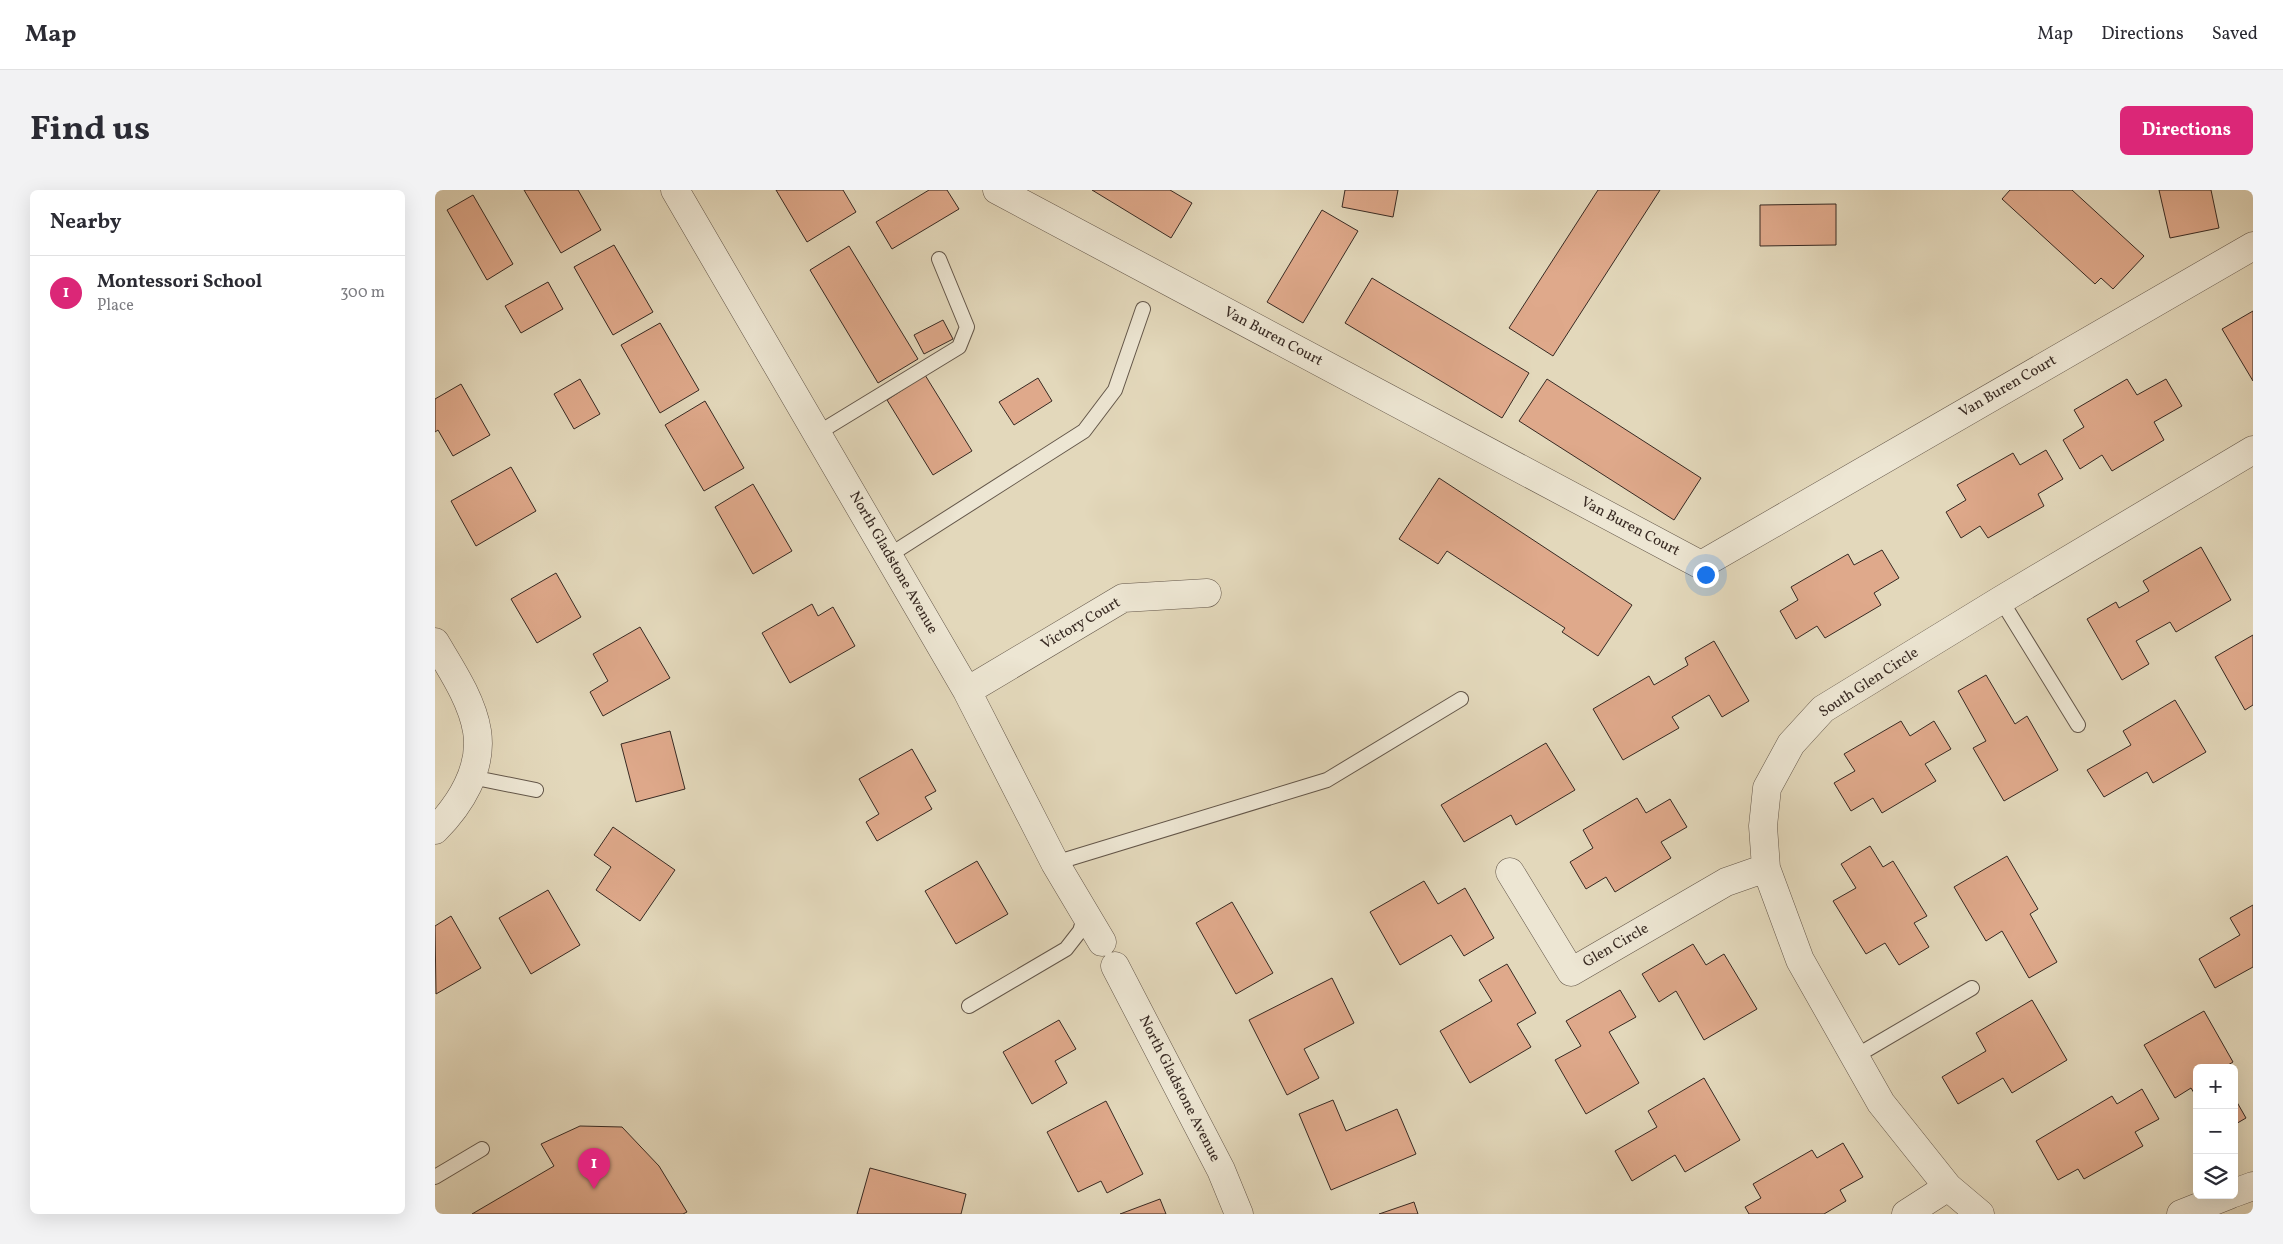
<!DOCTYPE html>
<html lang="en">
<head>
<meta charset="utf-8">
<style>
	:root { --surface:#fff; --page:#f2f2f3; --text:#2b2b33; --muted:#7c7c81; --line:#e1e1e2; --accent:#db2777 }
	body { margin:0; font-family:Vollkorn,serif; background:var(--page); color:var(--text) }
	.controls { position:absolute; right:15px; bottom:15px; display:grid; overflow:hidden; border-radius:8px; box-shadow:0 5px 20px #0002 }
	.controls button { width:45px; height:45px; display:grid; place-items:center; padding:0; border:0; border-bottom:1px solid var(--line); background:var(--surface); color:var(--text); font:25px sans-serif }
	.you { position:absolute; left:1270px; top:384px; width:18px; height:18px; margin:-12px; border:4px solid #fff; border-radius:50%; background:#1a73e8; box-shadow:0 0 0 8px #1a73e833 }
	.badge { display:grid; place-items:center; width:32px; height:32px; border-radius:50%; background:var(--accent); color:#fff; font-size:16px; font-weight:700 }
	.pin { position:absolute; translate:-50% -41px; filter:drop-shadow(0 1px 2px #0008) }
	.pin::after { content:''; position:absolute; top:26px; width:18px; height:15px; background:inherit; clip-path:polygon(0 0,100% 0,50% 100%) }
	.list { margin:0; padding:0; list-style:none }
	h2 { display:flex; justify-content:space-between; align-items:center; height:65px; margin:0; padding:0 20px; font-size:21px }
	h2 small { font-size:16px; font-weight:400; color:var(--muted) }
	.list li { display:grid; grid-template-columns:32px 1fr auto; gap:15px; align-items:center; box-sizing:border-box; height:75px; padding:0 20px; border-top:1px solid var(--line) }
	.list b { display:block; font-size:19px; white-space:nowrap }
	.list p { margin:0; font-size:16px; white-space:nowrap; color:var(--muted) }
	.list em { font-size:16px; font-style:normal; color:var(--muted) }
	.icon { flex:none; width:28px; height:28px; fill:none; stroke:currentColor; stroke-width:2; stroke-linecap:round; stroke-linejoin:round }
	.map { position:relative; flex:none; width:1818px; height:1024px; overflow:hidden; border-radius:8px }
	header { display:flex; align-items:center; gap:30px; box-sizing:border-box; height:70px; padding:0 25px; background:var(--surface); border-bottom:1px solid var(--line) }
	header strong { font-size:24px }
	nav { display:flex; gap:28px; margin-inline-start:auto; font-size:18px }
	.intro { display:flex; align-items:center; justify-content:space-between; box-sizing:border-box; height:120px; padding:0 30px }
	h1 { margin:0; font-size:35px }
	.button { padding:12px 22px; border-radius:8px; background:var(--accent); color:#fff; font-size:18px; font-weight:700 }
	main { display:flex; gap:30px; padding:0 30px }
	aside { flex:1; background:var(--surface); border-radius:8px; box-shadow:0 5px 20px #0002 }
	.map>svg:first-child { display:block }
	.building { fill:#dfa98b; stroke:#382a23 }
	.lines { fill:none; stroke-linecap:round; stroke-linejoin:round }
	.lane-casing { stroke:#635649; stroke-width:16 }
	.street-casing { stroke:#635649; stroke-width:29 }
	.lane { stroke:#ede6d3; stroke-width:14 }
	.street { stroke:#ede6d3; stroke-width:28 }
	.labels { text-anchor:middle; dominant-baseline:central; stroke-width:4.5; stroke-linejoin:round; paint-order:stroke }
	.street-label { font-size:15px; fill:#382a23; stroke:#ede6d3 }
</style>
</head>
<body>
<header>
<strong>Map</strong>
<nav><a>Map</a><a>Directions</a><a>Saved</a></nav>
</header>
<div class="intro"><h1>Find us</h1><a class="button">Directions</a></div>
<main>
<aside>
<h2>Nearby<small></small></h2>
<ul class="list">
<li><span class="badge">1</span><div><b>Montessori School</b><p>Place</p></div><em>300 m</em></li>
</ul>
</aside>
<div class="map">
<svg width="1818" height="1024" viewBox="0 0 1818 1024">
	<rect width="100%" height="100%" fill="#e3d8bb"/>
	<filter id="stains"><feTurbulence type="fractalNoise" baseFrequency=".004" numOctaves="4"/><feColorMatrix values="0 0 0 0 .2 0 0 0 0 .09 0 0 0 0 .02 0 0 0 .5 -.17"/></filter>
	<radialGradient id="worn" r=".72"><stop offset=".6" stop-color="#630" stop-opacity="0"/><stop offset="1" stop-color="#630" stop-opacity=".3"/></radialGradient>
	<path class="building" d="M89,0H143L166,40L126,63Z
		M341,0H408L421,22L372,52Z
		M494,0H512L524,19L457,59L441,32Z
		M657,0H735L757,13L736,48Z
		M910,0H963L958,27L907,17Z
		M1163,0H1225L1118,166L1074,138Z
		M1575,0H1637L1709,66L1678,99L1666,88L1660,94L1567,9Z
		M1724,0H1776L1784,38L1735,48Z
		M38,5L78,74L52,90L12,20Z
		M1401,14V55L1325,56V15Z
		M887,20L923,41L868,133L832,112Z
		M179,55L218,122L178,145L139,77Z
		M414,56L483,169L443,193L375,80Z
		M937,88L1094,183L1067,228L910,133Z
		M113,92L128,119L86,143L70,116Z
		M1818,121V191L1787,139Z
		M508,130L518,149L489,164L479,145Z
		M225,133L264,200L225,223L186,155Z
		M490,185L537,261L498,285L452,210Z
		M603,188L617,211L579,235L564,212Z
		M145,189L165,224L139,239L119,204Z
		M1112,189L1266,288L1239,330L1084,231Z
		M1692,189L1702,205L1731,189L1747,216L1719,232L1729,250L1677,281L1667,265L1645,279L1628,250L1649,237L1639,220Z
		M26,194L55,245L18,266L3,240L0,242V209Z
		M270,211L309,278L269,301L230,235Z
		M1611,260L1628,289L1603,304L1609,316L1553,348L1545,336L1526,348L1511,322L1531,310L1522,295L1578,263L1585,275Z
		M76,277L101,321L41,356L16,311Z
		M1004,288L1197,415L1163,466L1127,442L1130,438L1012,361L1003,374L964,349Z
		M318,294L357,361L318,384L280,317Z
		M1766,357L1796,410L1741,442L1735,432L1701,451L1714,474L1687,490L1652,429L1681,412L1684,418L1714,401L1708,391Z
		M1447,360L1464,388L1439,403L1446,415L1390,448L1382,436L1361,449L1345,421L1363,410L1356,397L1413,364L1419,375Z
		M121,383L146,427L102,453L76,409Z
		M377,414L383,426L398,417L420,456L355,493L327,443Z
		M205,437L235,488L168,526L155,502L173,491L158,464Z
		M1818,445V515L1810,520L1780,467Z
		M1279,451L1314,511L1287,527L1274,505L1237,527L1244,538L1188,570L1158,519L1214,486L1219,495L1253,475L1250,468Z
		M1551,485L1580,534L1592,526L1623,580L1569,611L1538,558L1551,551L1523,501Z
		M1740,510L1771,562L1718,593L1712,582L1669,607L1652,580L1696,555L1688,541Z
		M1466,531L1475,546L1499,531L1516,559L1490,574L1501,591L1447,623L1438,608L1416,621L1399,593L1420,581L1409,564Z
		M235,541L250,599L201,612L186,554Z
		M1111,553L1140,600L1081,635L1076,625L1029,652L1006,615Z
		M477,559L501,601L490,607L497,619L442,651L431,632L444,624L424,589Z
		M1202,608L1211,623L1235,609L1252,637L1226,652L1236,668L1180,702L1171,687L1151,699L1135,672L1158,658L1148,640Z
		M178,637L240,680L205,731L161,700L176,677L159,665Z
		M1435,656L1448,677L1458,671L1492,726L1479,733L1494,757L1464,775L1450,753L1431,764L1398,711L1421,698L1406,674Z
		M1572,666L1603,719L1595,724L1622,772L1594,788L1567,741L1551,751L1519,697Z
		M542,671L573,724L521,754L490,701Z
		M989,691L1003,714L1030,698L1059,748L1029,766L1016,745L965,775L935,722Z
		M113,700L145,755L96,784L64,728Z
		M797,712L838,783L801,804L761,733Z
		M1818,715V777L1780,798L1764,769L1805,745L1795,728Z
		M16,726L46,778L1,804L0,736Z
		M1258,754L1271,775L1289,764L1322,819L1269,850L1241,801L1224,812L1207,784Z
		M1072,774L1101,823L1082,834L1096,857L1035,893L1005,841L1057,811L1044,790Z
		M897,788L919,833L869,859L884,888L852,905L814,830Z
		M1185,800L1201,827L1174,842L1204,893L1151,924L1120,870L1146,856L1131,831Z
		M1597,810L1632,870L1577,903L1568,888L1523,914L1507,887L1551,861L1541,843Z
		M1769,821L1798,872L1788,878H1762V908L1756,898L1740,908L1709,855Z
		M624,830L641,859L620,871L632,893L597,914L568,862Z
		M1269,888L1305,950L1250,982L1240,965L1197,991L1180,961L1222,937L1213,921Z
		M1707,899L1724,929L1700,942L1708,956L1649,989L1643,979L1623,990L1601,951L1677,906L1682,914Z
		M1799,907L1811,928L1799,935Z
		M898,910L911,941L962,919L981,964L896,1000L864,924Z
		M671,911L708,984L672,1003L666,991L643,1002L612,942Z
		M145,936L187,937L224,976L252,1022L248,1024H37L119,976L106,954Z
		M1408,953L1428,987L1405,1000L1411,1011L1389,1024H1314L1310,1017L1326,1008L1318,994L1377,960L1382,968Z
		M435,978L531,1004L526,1024H422Z
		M725,1009L731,1024H685Z
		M979,1012L983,1024H944Z"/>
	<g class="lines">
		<g class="lane-casing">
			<path id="lane" d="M383,243L524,157L532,137L504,69
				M453,366L649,241L680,200L708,119
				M1566,410L1643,535
				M36,587L101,600
				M620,673L892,590L1026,509
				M534,816L631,759L645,741L650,725
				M1421,866L1537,798
				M0,987L47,959"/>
		</g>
		<g class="street-casing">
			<path id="street" d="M240,0L532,501L620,673L667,752
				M562,0L1266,375L1818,56
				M0,452C16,479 37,510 42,541C48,579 25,615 0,640
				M532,501L688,408L772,403
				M1075,682L1136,782L1291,692L1331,678
				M680,776L786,980L804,1024
				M1799,1003L1818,996
				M1471,1024L1513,997
				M1545,1024L1513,997L1446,913L1365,770L1331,678L1328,636L1332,598L1356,554L1388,519L1566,410L1818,260
				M1746,1024L1794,1005"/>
		</g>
		<use href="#lane" class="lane"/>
		<use href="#street" class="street"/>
	</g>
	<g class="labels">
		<g class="street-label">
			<text transform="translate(838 147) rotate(28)">Van Buren Court</text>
			<text transform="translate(1573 197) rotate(-30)">Van Buren Court</text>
			<text transform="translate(1195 337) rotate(28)">Van Buren Court</text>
			<text transform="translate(458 373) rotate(60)">North Gladstone Avenue</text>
			<text transform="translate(646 434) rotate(-30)">Victory Court</text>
			<text transform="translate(1434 493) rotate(-33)">South Glen Circle</text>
			<text transform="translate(1181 756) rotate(-30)">Glen Circle</text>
			<text transform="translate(744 899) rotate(63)">North Gladstone Avenue</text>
		</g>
	</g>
	<rect width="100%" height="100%" filter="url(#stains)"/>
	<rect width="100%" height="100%" fill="url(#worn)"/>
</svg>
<div class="controls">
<button>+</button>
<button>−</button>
<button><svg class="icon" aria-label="layers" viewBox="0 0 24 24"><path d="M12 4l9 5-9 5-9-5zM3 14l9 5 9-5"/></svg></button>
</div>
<div class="you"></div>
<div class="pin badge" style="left:159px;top:999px">1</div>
</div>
</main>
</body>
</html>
